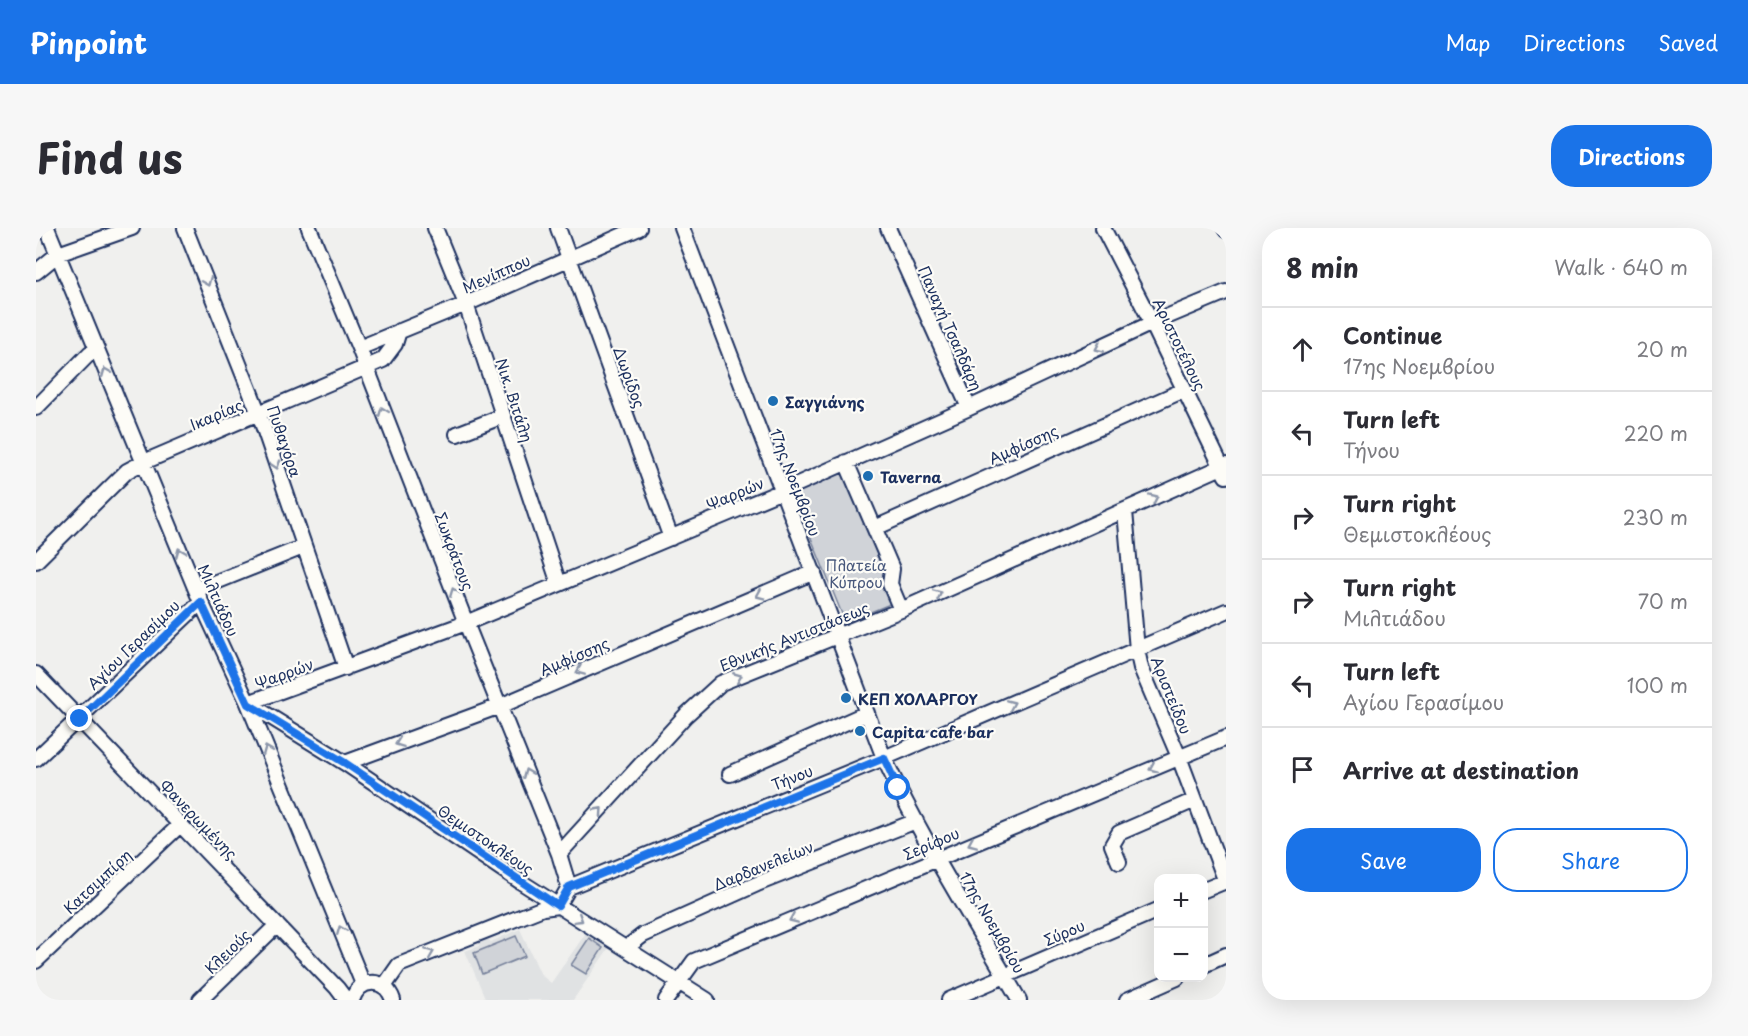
<!DOCTYPE html>
<html lang="en">
<head>
<meta charset="utf-8">
<style>
	:root { --surface:#fff; --page:#f7f7f7; --text:#2b2b33; --muted:#7c7c81; --line:#e1e1e2; --accent:#1a73e8 }
	body { margin:0; font-family:"Playpen Sans",sans-serif; background:var(--page); color:var(--text) }
	.controls { position:absolute; right:18px; bottom:18px; display:grid; overflow:hidden; border-radius:12px; box-shadow:0 6px 24px #0002 }
	.controls button { width:54px; height:54px; display:grid; place-items:center; padding:0; border:0; border-bottom:2px solid var(--line); background:var(--surface); color:var(--text); font:30px sans-serif }
	.stop { position:absolute; width:18px; height:18px; margin:-14px; border:4px solid #1a73e8; border-radius:50%; background:#fff }
	.stop.end { background:#1a73e8; border-color:#fff; box-shadow:0 2px 6px #0008 }
	.list { margin:0; padding:0; list-style:none }
	h2 { display:flex; justify-content:space-between; align-items:center; height:78px; margin:0; padding:0 24px; font-size:26px }
	h2 small { font-size:20px; font-weight:400; color:var(--muted) }
	.list li { display:grid; grid-template-columns:39px 1fr auto; gap:18px; align-items:center; box-sizing:border-box; height:84px; padding:0 24px; border-top:2px solid var(--line) }
	.list b { display:block; font-size:22px; white-space:nowrap }
	.list p { margin:0; font-size:20px; white-space:nowrap; color:var(--muted) }
	.list em { font-size:20px; font-style:normal; color:var(--muted) }
	.actions { display:flex; gap:12px; padding:18px 24px }
	.actions a { flex:1; padding:14px 0; border:2px solid var(--accent); border-radius:24px; text-align:center; font-size:21px; color:var(--accent) }
	.actions .main { background:var(--accent); color:#fff }
	.icon { flex:none; width:33px; height:33px; fill:none; stroke:currentColor; stroke-width:2; stroke-linecap:round; stroke-linejoin:round }
	.map { position:relative; flex:none; width:1190px; height:772px; overflow:hidden; border-radius:24px }
	header { display:flex; align-items:center; gap:36px; box-sizing:border-box; height:84px; padding:0 30px; background:var(--accent); color:#fff }
	header strong { font-size:28px }
	nav { display:flex; gap:33px; margin-inline-start:auto; font-size:21px }
	.intro { display:flex; align-items:center; justify-content:space-between; box-sizing:border-box; height:144px; padding:0 36px }
	h1 { margin:0; font-size:42px }
	.button { padding:15px 27px; border-radius:24px; background:var(--accent); color:#fff; font-size:21px; font-weight:700 }
	main { display:flex; gap:36px; padding:0 36px }
	aside { flex:1; background:var(--surface); border-radius:24px; box-shadow:0 6px 24px #0002 }
	.map>svg:first-child { display:block }
	.built { fill:#e0e2e3 }
	.green { fill:#d0d3d8; stroke:#76819b; stroke-width:1.5 }
	.lines { fill:none; stroke-linecap:round; stroke-linejoin:round }
	.minor-casing { stroke:#1b2f5e; stroke-width:18 }
	.minor { stroke:#fdfcf7; stroke-width:14 }
	.oneway { stroke:#8c96aa }
	.route { stroke:#1a73e8; stroke-width:8 }
	.poi-dot { fill:#1f6fb2; stroke:#fdfcf7; stroke-width:2 }
	.labels { text-anchor:middle; dominant-baseline:central; stroke-width:4.5; stroke-linejoin:round; paint-order:stroke }
	.street-label { font-size:15px; fill:#1b2f5e; stroke:#fdfcf7 }
	.poi-label { font-size:15px; font-weight:bold; fill:#1b2f5e; stroke:#fdfcf7; text-anchor:start }
	.park-label { font-size:15px; fill:#48587c; stroke:#fdfcf7 }
</style>
</head>
<body>
<header>
<strong>Pinpoint</strong>
<nav><a>Map</a><a>Directions</a><a>Saved</a></nav>
</header>
<div class="intro"><h1>Find us</h1><a class="button">Directions</a></div>
<main>
<div class="map">
<svg width="1190" height="772" viewBox="0 0 1190 772">
	<rect width="100%" height="100%" fill="#f0f0ee"/>
	<filter id="ink" filterUnits="userSpaceOnUse"><feTurbulence type="fractalNoise" baseFrequency=".0167" numOctaves="2"/><feDisplacementMap in="SourceGraphic" scale="12" xChannelSelector="R" yChannelSelector="G"/><feConvolveMatrix kernelMatrix="1 2 1 2 8 2 1 2 1" color-interpolation-filters="sRGB"/></filter>
	<g filter="url(#ink)">
		<path class="built" d="M484,701L505,747L515,755L552,702L575,717L537,772H450L429,723L443,718L442,713L450,710L455,714Z"/>
		<path class="green" d="M804,245L808,247L852,344L859,374L813,393L808,391L806,386L758,268L765,262Z
			M480,708L489,728L446,746L438,725Z
			M553,710L567,720L550,746L535,737Z"/>
		<g class="lines">
			<g class="minor-casing">
				<path id="minor" d="M11,0L165,374L212,475L327,756
					M149,0L223,186L310,440
					M273,0L323,120L430,395L523,626L533,659
					M399,0L430,76L523,356
					M522,0L635,310
					M646,0L848,530C887,614 937,692 983,772
					M852,0L933,180
					M1067,0L1116,95L1190,248
					M1189,0L1190,2
					M0,44L22,26L96,0
					M323,120L430,76L603,0
					M0,180L54,125L61,121
					M421,206L467,188
					M810,234L856,341L854,356L865,382
					M1089,283L1101,422L1105,440L1143,529L1190,654
					M839,300L1148,162
					M0,333L91,243L108,234L347,132L359,116L363,103
					M160,362L267,319
					M0,446L301,760L310,772
					M212,475L430,395L746,263L933,180L1116,95L1190,64
					M212,475L309,535L485,654L671,772
					M0,531L165,374
					M309,535L464,478L778,344
					M694,546L831,485
					M523,626L650,487L685,455L865,382L1190,237
					M1083,634L1076,617L1083,605L1159,572
					M1168,662L1190,653
					M590,720L607,707L721,656L880,593
					M0,733L145,596
					M1168,737L1190,727
					M349,757L363,737L507,680L522,678L533,659L848,530L1190,383
					M164,772L241,697
					M316,772C324,749 349,749 357,772
					M630,772L658,733L1190,510
					M913,772L1122,682
					M1091,772L1141,750"/>
			</g>
			<use href="#minor" class="minor"/>
		</g>
		<defs><path id="oneway-chevron" d="M-2-3.5L2.5 0L-2 3.5" fill="none" stroke-width="1.6" stroke-linecap="round" stroke-linejoin="round" transform="scale(1.5)"/></defs>
		<g class="oneway">
			<use href="#oneway-chevron" transform="translate(171 54) rotate(68)"/>
			<use href="#oneway-chevron" transform="translate(1063 120) rotate(155)"/>
			<use href="#oneway-chevron" transform="translate(70 144) rotate(-112)"/>
			<use href="#oneway-chevron" transform="translate(347 183) rotate(-111)"/>
			<use href="#oneway-chevron" transform="translate(240 237) rotate(72)"/>
			<use href="#oneway-chevron" transform="translate(1118 270) rotate(-25)"/>
			<use href="#oneway-chevron" transform="translate(144 324) rotate(-112)"/>
			<use href="#oneway-chevron" transform="translate(418 364) rotate(-111)"/>
			<use href="#oneway-chevron" transform="translate(902 366) rotate(-24)"/>
			<use href="#oneway-chevron" transform="translate(724 367) rotate(157)"/>
			<use href="#oneway-chevron" transform="translate(544 443) rotate(157)"/>
			<use href="#oneway-chevron" transform="translate(702 449) rotate(-22)"/>
			<use href="#oneway-chevron" transform="translate(975 476) rotate(-23)"/>
			<use href="#oneway-chevron" transform="translate(363 515) rotate(160)"/>
			<use href="#oneway-chevron" transform="translate(231 522) rotate(-112)"/>
			<use href="#oneway-chevron" transform="translate(1117 540) rotate(157)"/>
			<use href="#oneway-chevron" transform="translate(491 545) rotate(-112)"/>
			<use href="#oneway-chevron" transform="translate(563 583) rotate(-48)"/>
			<use href="#oneway-chevron" transform="translate(936 615) rotate(157)"/>
			<use href="#oneway-chevron" transform="translate(543 691) rotate(32)"/>
			<use href="#oneway-chevron" transform="translate(757 691) rotate(157)"/>
			<use href="#oneway-chevron" transform="translate(305 702) rotate(-112)"/>
			<use href="#oneway-chevron" transform="translate(394 725) rotate(-22)"/>
		</g>
	</g>
	<g class="lines" filter="url(#ink)">
		<path class="route" d="M44,491L165,374L212,476L309,535L522,678L533,659L848,530L862,560"/>
	</g>
	<g class="poi-dot">
		<circle cx="737" cy="173" r="6"/>
		<circle cx="832" cy="248" r="6"/>
		<circle cx="810" cy="470" r="6"/>
		<circle cx="824" cy="503" r="6"/>
	</g>
	<g class="labels">
		<g class="street-label">
			<text transform="translate(460 45) rotate(-24)">Μενίππου</text>
			<text transform="translate(915 100) rotate(66)">Παναγή Τσαλδάρη</text>
			<text transform="translate(1144 116) rotate(64)">Αριστοτέλους</text>
			<text transform="translate(594 149) rotate(70)">Δωρίδος</text>
			<text transform="translate(479 172) rotate(72)">Νικ. Βιτάλη</text>
			<text transform="translate(180 186) rotate(-23)">Ικαρίας</text>
			<text transform="translate(249 213) rotate(71)">Πυθαγόρα</text>
			<text transform="translate(987 216) rotate(-24)">Αμφίσσης</text>
			<text transform="translate(760 254) rotate(69)">17ης Νοεμβρίου</text>
			<text transform="translate(699 265) rotate(-23)">Ψαρρών</text>
			<text transform="translate(419 323) rotate(69)">Σωκράτους</text>
			<text transform="translate(183 372) rotate(66)">Μιλτιάδου</text>
			<text transform="translate(758 408) rotate(-22)">Εθνικής Αντιστάσεως</text>
			<text transform="translate(97 416) rotate(-44)">Αγίου Γερασίμου</text>
			<text transform="translate(538 428) rotate(-23)">Αμφίσσης</text>
			<text transform="translate(248 445) rotate(-20)">Ψαρρών</text>
			<text transform="translate(1136 467) rotate(68)">Αριστείδου</text>
			<text transform="translate(756 549) rotate(-22)">Τήνου</text>
			<text transform="translate(163 591) rotate(46)">Φανερωμένης</text>
			<text transform="translate(450 611) rotate(34)">Θεμιστοκλέους</text>
			<text transform="translate(895 615) rotate(-23)">Σερίφου</text>
			<text transform="translate(727 637) rotate(-22)">Δαρδανελείων</text>
			<text transform="translate(61 653) rotate(-43)">Κατσιμπίρη</text>
			<text transform="translate(957 694) rotate(60)">17ης Νοεμβρίου</text>
			<text transform="translate(1028 704) rotate(-23)">Σύρου</text>
			<text transform="translate(191 723) rotate(-44)">Κλειούς</text>
		</g>
		<g class="poi-label">
			<text x="749" y="173">Σαγγιάνης</text>
			<text x="844" y="248">Taverna</text>
			<text x="822" y="470">ΚΕΠ ΧΟΛΑΡΓΟΥ</text>
			<text x="836" y="503">Capita cafe bar</text>
		</g>
		<g class="park-label">
			<text x="820" y="336">Πλατεία<tspan x="820" dy="17">Κύπρου</tspan></text>
		</g>
	</g>
</svg>
<div class="controls">
<button>+</button>
<button>−</button>
</div>
<div class="stop" style="left:862px;top:560px"></div>
<div class="stop end" style="left:44px;top:491px"></div>
</div>
<aside>
<h2>8 min<small>Walk · 640 m</small></h2>
<ul class="list">
<li><svg class="icon" aria-label="ahead" viewBox="0 0 24 24"><path d="M12 20V5M6 11l6-6 6 6"/></svg><div><b>Continue</b><p>17ης Νοεμβρίου</p></div><em>20 m</em></li>
<li><svg class="icon" aria-label="left" viewBox="0 0 24 24"><path d="M17 20v-9H6M10 6l-5 5 5 5"/></svg><div><b>Turn left</b><p>Τήνου</p></div><em>220 m</em></li>
<li><svg class="icon" aria-label="right" viewBox="0 0 24 24"><path d="M7 20v-9h11M14 6l5 5-5 5"/></svg><div><b>Turn right</b><p>Θεμιστοκλέους</p></div><em>230 m</em></li>
<li><svg class="icon" aria-label="right" viewBox="0 0 24 24"><path d="M7 20v-9h11M14 6l5 5-5 5"/></svg><div><b>Turn right</b><p>Μιλτιάδου</p></div><em>70 m</em></li>
<li><svg class="icon" aria-label="left" viewBox="0 0 24 24"><path d="M17 20v-9H6M10 6l-5 5 5 5"/></svg><div><b>Turn left</b><p>Αγίου Γερασίμου</p></div><em>100 m</em></li>
<li><svg class="icon" aria-label="arrive" viewBox="0 0 24 24"><path d="M6 21V4h12l-3 4 3 4H6"/></svg><div><b>Arrive at destination</b></div></li>
</ul>
<div class="actions"><a class="main">Save</a><a>Share</a></div>
</aside>
</main>
</body>
</html>
